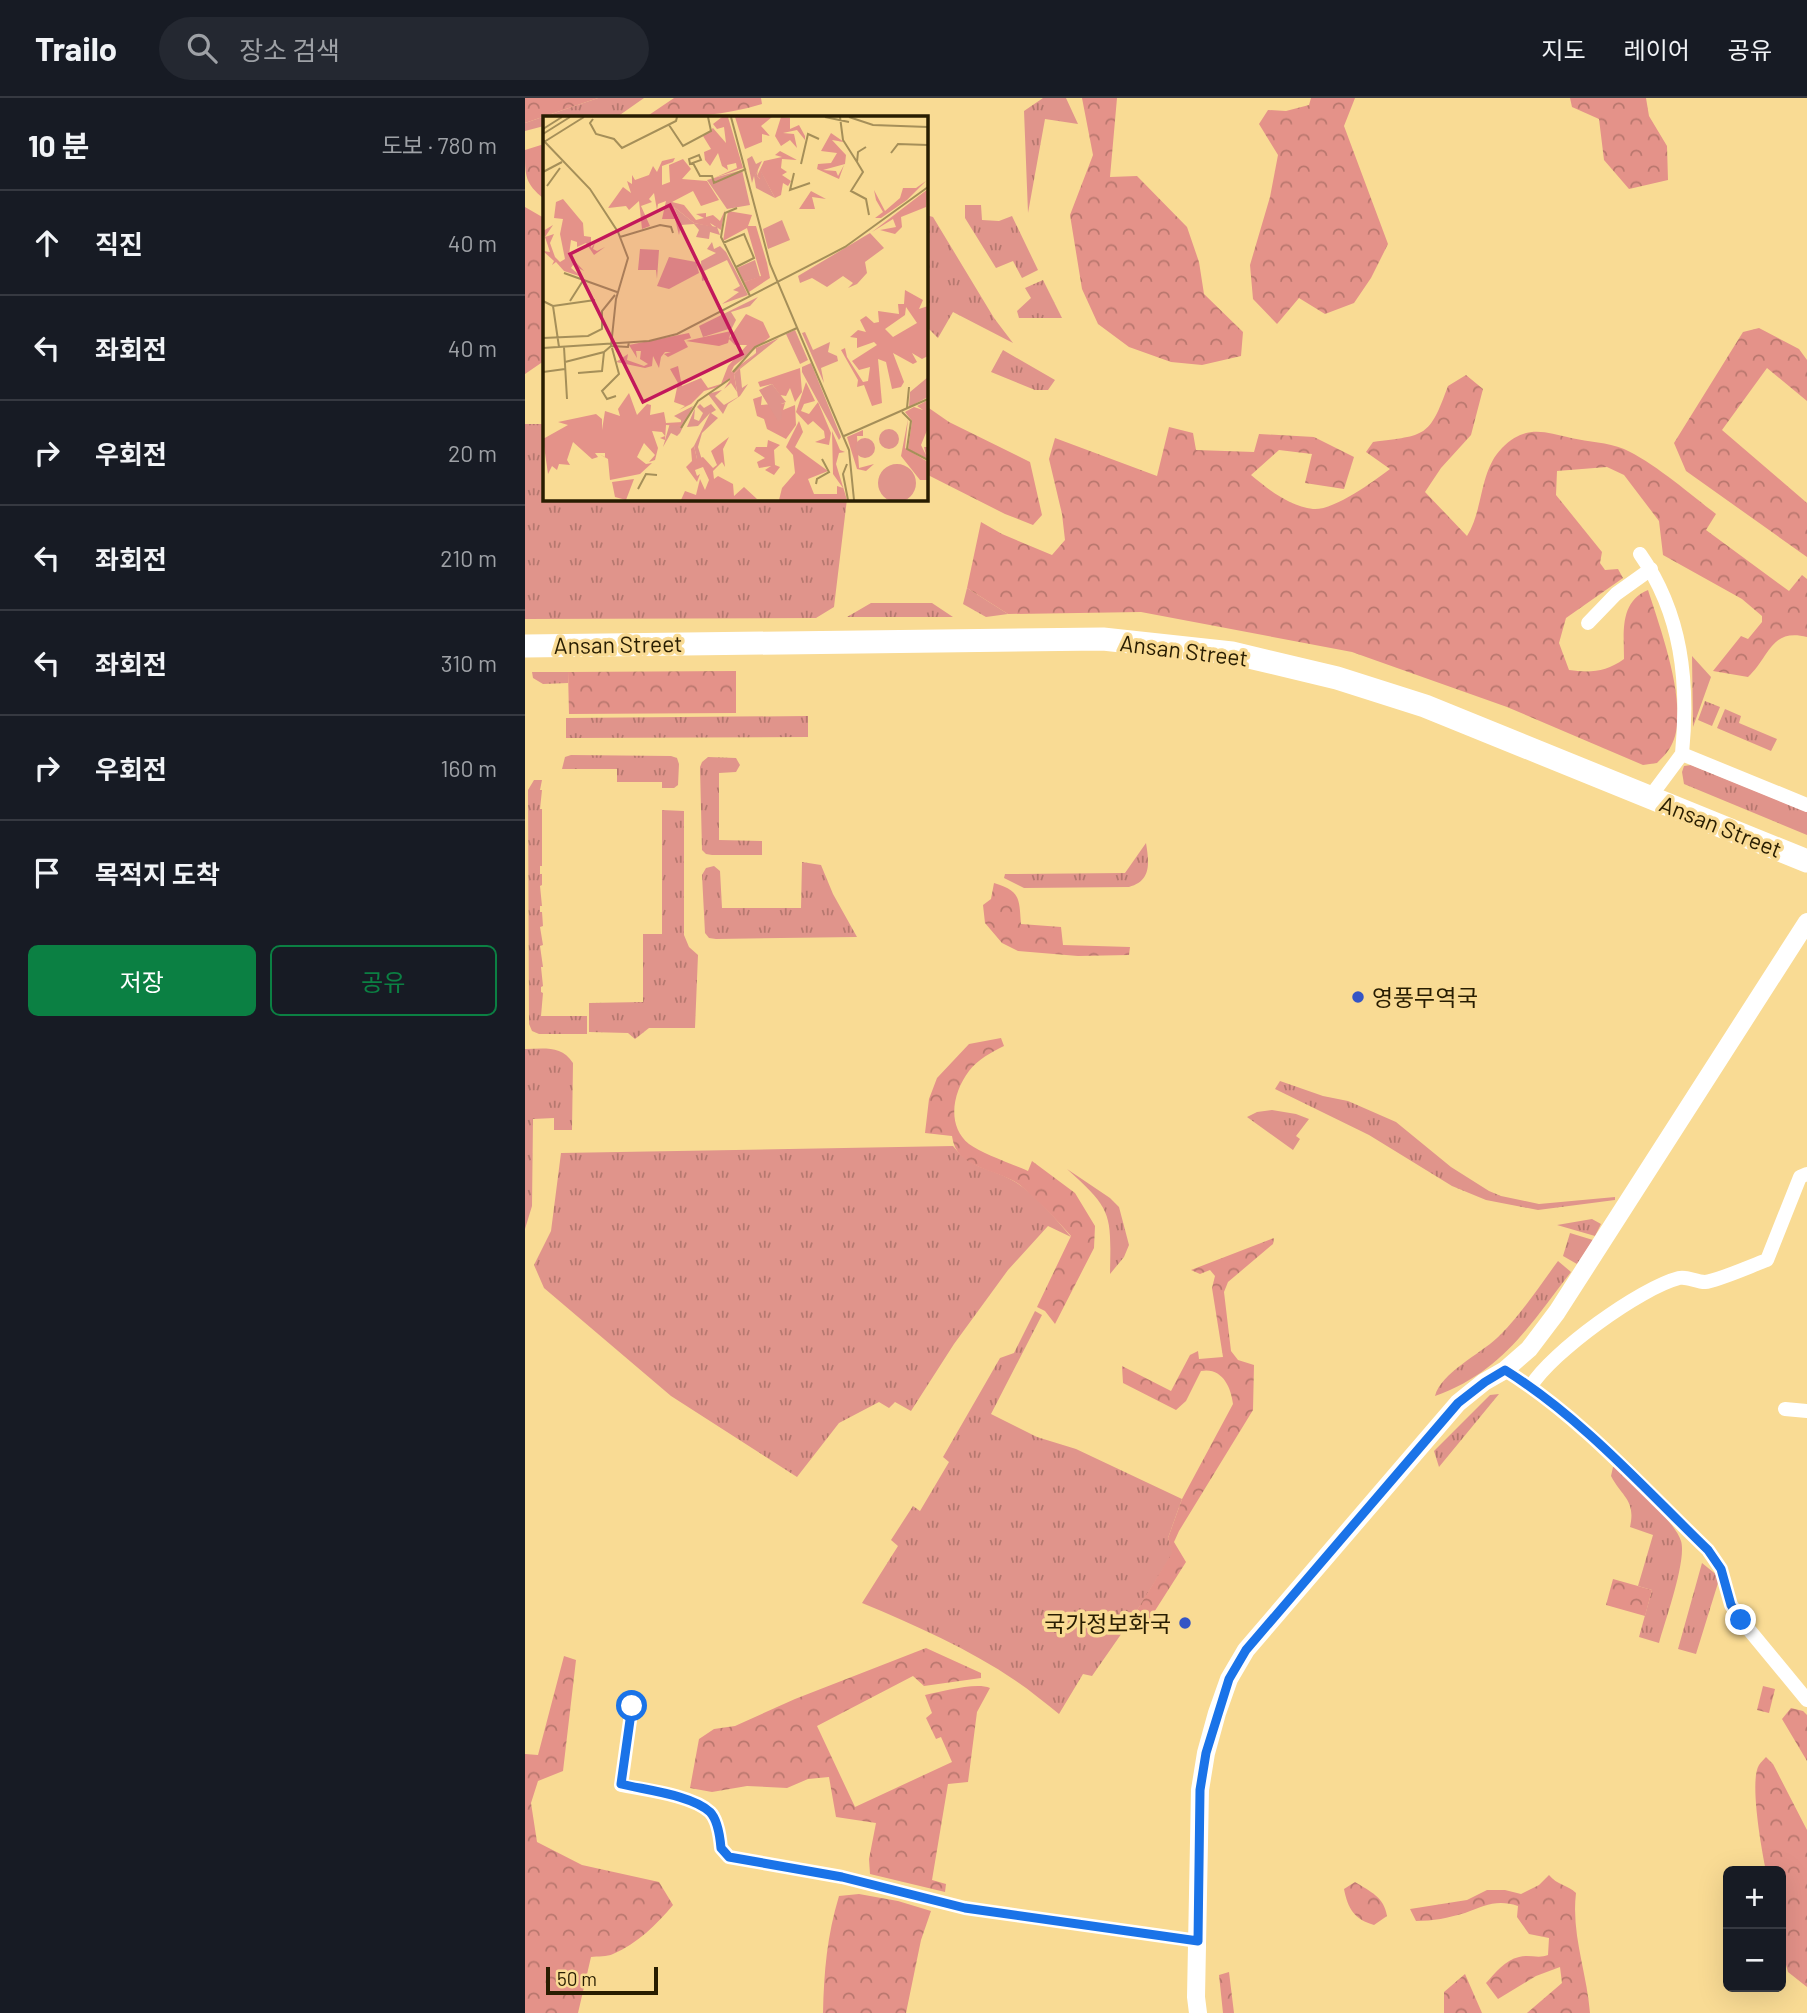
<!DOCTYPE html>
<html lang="ko">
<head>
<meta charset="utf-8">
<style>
	:root { --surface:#171b24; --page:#242831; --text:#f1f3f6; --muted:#9ea1a6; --line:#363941; --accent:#0b8043 }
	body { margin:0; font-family:Barlow,"Noto Sans KR",sans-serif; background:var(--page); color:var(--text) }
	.controls { position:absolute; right:21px; bottom:21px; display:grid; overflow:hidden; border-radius:10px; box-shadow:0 7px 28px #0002 }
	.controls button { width:63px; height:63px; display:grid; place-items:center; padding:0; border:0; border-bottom:2px solid var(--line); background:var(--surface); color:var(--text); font:35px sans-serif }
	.scale { position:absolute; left:21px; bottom:18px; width:112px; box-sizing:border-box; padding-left:7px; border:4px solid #281d01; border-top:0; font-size:19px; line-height:24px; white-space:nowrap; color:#281d01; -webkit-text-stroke:5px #f9db94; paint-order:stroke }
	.stop { position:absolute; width:21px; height:21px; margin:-16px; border:5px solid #1a73e8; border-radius:50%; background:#fff }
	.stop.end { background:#1a73e8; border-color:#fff; box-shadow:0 2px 7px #0008 }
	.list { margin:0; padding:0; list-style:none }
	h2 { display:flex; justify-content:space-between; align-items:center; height:91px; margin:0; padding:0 28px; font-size:30px }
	h2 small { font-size:23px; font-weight:400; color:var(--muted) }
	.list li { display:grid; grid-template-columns:46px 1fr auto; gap:21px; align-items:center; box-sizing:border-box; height:105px; padding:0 28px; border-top:2px solid var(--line) }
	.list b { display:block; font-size:26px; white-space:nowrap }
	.list em { font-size:23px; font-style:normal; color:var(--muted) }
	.actions { display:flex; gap:14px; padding:21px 28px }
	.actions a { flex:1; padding:16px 0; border:2px solid var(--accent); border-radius:10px; text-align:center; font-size:24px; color:var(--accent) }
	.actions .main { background:var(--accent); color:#fff }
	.icon { flex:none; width:38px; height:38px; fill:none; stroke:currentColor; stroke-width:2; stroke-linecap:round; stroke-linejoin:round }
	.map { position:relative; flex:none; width:1282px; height:1915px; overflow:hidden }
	header { display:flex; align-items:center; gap:42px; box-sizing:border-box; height:98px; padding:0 35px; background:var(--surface); border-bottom:2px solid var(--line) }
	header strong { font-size:33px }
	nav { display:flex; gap:38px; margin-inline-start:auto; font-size:24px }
	.search { width:490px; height:63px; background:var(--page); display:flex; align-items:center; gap:18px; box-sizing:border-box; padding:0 24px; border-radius:38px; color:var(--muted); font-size:26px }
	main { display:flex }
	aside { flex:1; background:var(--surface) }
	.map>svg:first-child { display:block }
	.grass { fill:url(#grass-tufts) }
	.forest { fill:url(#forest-crowns) }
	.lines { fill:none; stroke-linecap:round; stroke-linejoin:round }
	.minor { stroke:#fff; stroke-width:14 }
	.tertiary { stroke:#fff; stroke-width:18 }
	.primary { stroke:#fff; stroke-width:23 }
	.route { stroke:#1a73e8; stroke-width:9 }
	.poi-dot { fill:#3455c5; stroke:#f9db94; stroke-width:2.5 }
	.labels { text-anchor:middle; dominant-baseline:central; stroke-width:7; stroke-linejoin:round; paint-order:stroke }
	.street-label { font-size:23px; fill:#281d01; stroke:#f9db94 }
	.poi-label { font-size:23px; fill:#281d01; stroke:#f9db94; text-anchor:start }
	.inset-road { fill:none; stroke:#a58f59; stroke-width:2 }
	.view { fill:#c2185b; fill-opacity:0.15; stroke:#c2185b; stroke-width:3.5 }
	.inset-edge { fill:none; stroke:#281d01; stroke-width:3.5 }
</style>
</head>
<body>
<header>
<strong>Trailo</strong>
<div class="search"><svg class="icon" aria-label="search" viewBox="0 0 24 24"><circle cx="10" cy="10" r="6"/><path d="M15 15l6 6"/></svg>장소 검색</div>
<nav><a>지도</a><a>레이어</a><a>공유</a></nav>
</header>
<main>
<aside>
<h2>10 분<small>도보 · 780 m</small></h2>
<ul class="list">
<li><svg class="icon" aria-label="ahead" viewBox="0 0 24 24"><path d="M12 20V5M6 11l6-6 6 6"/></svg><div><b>직진</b></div><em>40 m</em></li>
<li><svg class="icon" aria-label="left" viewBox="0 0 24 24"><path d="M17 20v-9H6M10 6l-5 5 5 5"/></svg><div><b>좌회전</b></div><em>40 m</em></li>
<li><svg class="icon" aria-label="right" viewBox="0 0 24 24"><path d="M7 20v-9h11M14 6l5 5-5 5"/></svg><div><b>우회전</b></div><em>20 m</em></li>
<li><svg class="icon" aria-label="left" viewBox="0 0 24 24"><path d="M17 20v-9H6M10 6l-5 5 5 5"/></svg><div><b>좌회전</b></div><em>210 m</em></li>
<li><svg class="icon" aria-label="left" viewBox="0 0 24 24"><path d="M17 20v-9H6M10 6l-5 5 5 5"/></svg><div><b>좌회전</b></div><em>310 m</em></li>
<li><svg class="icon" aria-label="right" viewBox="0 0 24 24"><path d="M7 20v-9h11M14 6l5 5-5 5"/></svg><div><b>우회전</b></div><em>160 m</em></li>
<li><svg class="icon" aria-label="arrive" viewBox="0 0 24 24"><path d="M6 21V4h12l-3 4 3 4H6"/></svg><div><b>목적지 도착</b></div></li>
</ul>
<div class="actions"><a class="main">저장</a><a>공유</a></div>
</aside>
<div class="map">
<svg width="1282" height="1915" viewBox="0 0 1282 1915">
	<defs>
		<pattern id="grass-tufts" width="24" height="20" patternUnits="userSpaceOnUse" patternTransform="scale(1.75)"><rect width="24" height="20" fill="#e0948b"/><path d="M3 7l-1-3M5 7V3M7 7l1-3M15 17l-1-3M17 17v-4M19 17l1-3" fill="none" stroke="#b6786f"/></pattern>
		<pattern id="forest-crowns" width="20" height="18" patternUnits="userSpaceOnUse" patternTransform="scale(1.75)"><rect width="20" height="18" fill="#e49289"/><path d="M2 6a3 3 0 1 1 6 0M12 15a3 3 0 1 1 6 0" fill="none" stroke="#b9776e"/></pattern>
	</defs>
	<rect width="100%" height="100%" fill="#f9db94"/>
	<path class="grass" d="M73,0H119L92,19H19V28L0,33V25Z
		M518,0H541L553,26L520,21L503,115L499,13Z
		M440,107H456L457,122L474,123L487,118L513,172L497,180L488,163L471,170L440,120Z
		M401,117L408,119L469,220L488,245L428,214L413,240L401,228Z
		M518,182L537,220H494L492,213L506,200L500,190Z
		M478,252L530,282L523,292H510L466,274Z
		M0,326H19V401H322L309,509L291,520L0,521Z
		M442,490L483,516L461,519L438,506Z
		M346,505H407L428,519H322Z
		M1167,558L1186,579L1168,629Z
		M7,574H43V585L18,586L8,580Z
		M1180,603L1195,609L1187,628L1173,622Z
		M1200,611L1216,618L1214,625L1252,641L1246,653L1192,630Z
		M283,618V639L41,640V620Z
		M46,657L146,658L152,660L154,666L153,687L149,690H137V684H92V671H37L40,659Z
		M183,659L211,660L215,667L211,674L194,675V742L237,743V757H187L181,756L177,752L175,669L177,664Z
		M1166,667L1282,714V737L1159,686L1157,674L1159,668Z
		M9,682H17L15,692H17L15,711H17V768H15V776H17V787L15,788L17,808H15V814H17L18,828L15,829L18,847L15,848L18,869H16L18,888L16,889V894L18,895L16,918H62V936H14L7,933L4,926L3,692Z
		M137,712L159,713V837L164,849L173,857L170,930H124L110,941L103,935L64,934V905L118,904V836H137Z
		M621,745C624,764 627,783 604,789L499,790L479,780L480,776L600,775Z
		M277,764L296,767L308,796L332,839L191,841L184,840L180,835L177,777L181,770L189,768L195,773L197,810H276Z
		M0,951C19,951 36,947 48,965L47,1032H29V1020L8,1021L7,1108L0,1131Z
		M755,983L798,998L823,1003L871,1024L926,1069L964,1093L976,1098L1014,1106L1090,1099V1102L1013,1112L961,1102L927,1088L844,1037L750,991Z
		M747,1012L771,1016L784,1021L771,1038L775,1041L768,1052L722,1019L732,1014Z
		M428,1048C449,1074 467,1069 492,1085C513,1099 530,1120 546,1139L523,1128L483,1172L429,1246L386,1313L370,1304L364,1310L354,1304L314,1325L272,1379L146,1298L19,1190L9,1167L26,1133L36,1055Z
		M542,1071L585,1100L594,1109L604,1147L599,1159L585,1176C586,1116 588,1112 542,1071Z
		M1067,1121L1076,1126L1070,1138L1032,1127Z
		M1045,1135L1068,1142L1052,1166L1038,1158Z
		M1033,1163L1046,1174C1005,1227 976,1275 910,1298C916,1275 955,1256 972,1240C992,1222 1016,1186 1033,1163Z
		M510,1213L517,1217L466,1316L512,1339L551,1351L657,1401L643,1440L648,1455L606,1522L567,1578L558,1576L534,1616C520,1605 506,1593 491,1583C444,1551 390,1527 337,1505L373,1448L366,1442L388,1408L395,1413L424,1364L418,1359L475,1260L489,1255Z
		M974,1296L914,1369L909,1353L965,1297Z
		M1088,1369H1091C1107,1386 1150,1423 1156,1443C1162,1462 1140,1523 1134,1545L1114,1539L1127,1492L1113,1488L1128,1437L1105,1429C1111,1402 1097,1399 1086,1378Z
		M1177,1465L1193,1478V1485L1171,1556L1153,1551Z"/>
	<path class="forest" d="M0,0H73L0,25Z
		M149,0H236L237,6C199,18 162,19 121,19Z
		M557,0H592L585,79L612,78L662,129L674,164L679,196L718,234L716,258L677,267L646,264L604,249L573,226L557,191L545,117L568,57Z
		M786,0H830L819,28L863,146L846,180L829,205L800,216L774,200L752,226L728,201L725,167L745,99L753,57L734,26L743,12L761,13L784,7Z
		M1045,0H1121L1124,18L1142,48L1143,82L1104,91L1079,62L1074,21L1047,9Z
		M16,47L19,48V101C0,85 0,79 0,52Z
		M0,109L19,120V263L0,276Z
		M1234,230L1274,251L1282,262V303L1242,270L1197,332L1282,405V459L1161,373L1149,345L1218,234Z
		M941,277L958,291L946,337L916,370L900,394L942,438C959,411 954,373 977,350C1000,327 1018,333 1046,340C1064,344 1082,344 1099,351C1128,364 1165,396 1191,416L1181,432L1264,493L1277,477L1282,481V539C1245,530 1245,559 1223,579L1188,573L1216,538L1223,541L1237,524V518L1217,501L1138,457L1134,423L1099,377L1082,369L1032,373L1031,397L1077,454L1075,465L1080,472L1093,471L1098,480L1041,520L1034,545L1044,572C1065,575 1081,574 1099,561C1099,535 1094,504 1123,492C1135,530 1166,612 1146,648C1143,654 1137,660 1132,665L1118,667L982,609L827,554L616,514L483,516L442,490L456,424L477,436L527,457L540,442L537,416L524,361L530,340L632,378L644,329L668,335L671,352L729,354L734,336L789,339L829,359L819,391L780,385L787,356L754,352L726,377C744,392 764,408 788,411C808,413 848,384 865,371L841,354L848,344C901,337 904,340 923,288Z
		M401,308L424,324L505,364L517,417L508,427L480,416L401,376Z
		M211,573V615L44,616L43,574Z
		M469,785C496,793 494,801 496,826L536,829L538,847L605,849L604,857L553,858L493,853L477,845L460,825L458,807L466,801Z
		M476,940L479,948C467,954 453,961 444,973C428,994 421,1027 444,1046C456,1055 487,1066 503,1073L507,1063L550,1095L570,1128L569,1150L530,1226L520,1213L512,1209L546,1138C530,1120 514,1103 495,1087C472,1070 431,1072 427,1038L400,1035L404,1001L412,980L444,946Z
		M749,1140L748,1146L703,1184L699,1194L706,1253L713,1262L729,1267L728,1312L654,1433L649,1444L661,1464L619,1530L606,1522L647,1455L643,1440L657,1401L708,1306C706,1289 697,1269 676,1273L661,1303L651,1312L598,1285L597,1268L646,1293L665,1257L673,1253L674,1261L698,1259L687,1190L690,1178L685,1172L675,1176L666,1172Z
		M1088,1481L1127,1492L1120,1518L1081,1507Z
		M401,1550L456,1575V1580L399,1588L388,1578L292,1628L330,1709L427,1664L416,1639L411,1641L401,1620L407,1615L400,1597C417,1594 450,1584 465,1590L452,1614L443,1684L423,1686L407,1782L421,1786L420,1794L345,1776L344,1761L351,1725L311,1719L304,1679L283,1681L262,1690L222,1688L187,1694L165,1690L174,1641L189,1631L210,1628L270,1601Z
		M39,1558L51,1562L38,1673L13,1683L6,1705L12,1744L57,1767L134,1784L148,1807C132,1826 112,1846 88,1856C82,1859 73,1858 66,1859L53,1915H0V1656L13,1657Z
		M1238,1588L1250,1591L1244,1615L1232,1612Z
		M1266,1610L1278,1613L1282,1617V1663L1257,1621Z
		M1241,1659L1248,1666L1282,1732V1889L1263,1874L1256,1849V1773H1241C1237,1754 1224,1683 1234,1667C1236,1664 1239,1661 1241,1659Z
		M1024,1777C1032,1787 1043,1787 1051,1795C1046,1836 1062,1875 1065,1915H1002L1037,1885L1035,1869L1011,1878L973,1901L961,1885C970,1875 980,1862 994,1859C1004,1856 1013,1861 1023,1857L1024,1840L1004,1836L992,1819L993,1808C971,1801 960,1808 940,1815C923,1820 908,1823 891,1823L885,1811L942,1802L962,1792H980L996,1796L1014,1787Z
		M830,1784C846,1794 859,1799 862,1818L849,1827C829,1821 823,1811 819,1791Z
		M334,1796L373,1803L406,1813L396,1842L381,1915H298C299,1873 302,1838 314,1798Z
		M704,1874L709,1915H698L694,1877Z
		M940,1876L957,1915H919V1894Z"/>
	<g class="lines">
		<path class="minor" d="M1115,456C1157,516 1164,584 1157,656
			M1063,525L1091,496L1126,471
			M1125,699L1157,656L1282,707
			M980,1272C1057,1320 1118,1390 1183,1452L1196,1471L1206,1507L1216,1522L1282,1602
			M1006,1288C1027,1254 1115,1190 1154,1180C1162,1178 1171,1184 1180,1184C1192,1183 1228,1167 1242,1162L1275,1079L1282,1076
			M1260,1311L1282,1313
			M107,1608L96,1687C120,1692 167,1697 185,1714C193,1722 195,1739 196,1750L204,1759L317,1779L440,1810L673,1843"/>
		<path class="tertiary" d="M673,1915L671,1899L675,1692L681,1655L692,1615L704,1581L721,1552L933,1305L959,1284L980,1272L1004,1251L1032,1214L1282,824"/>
		<path class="primary" d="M0,548L578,541L707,555L812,580L900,608L1282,763"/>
	</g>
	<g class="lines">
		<path class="route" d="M107,1608L96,1686C120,1692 167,1697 185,1714C193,1722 195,1739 196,1750L204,1759L317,1779L440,1810L673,1843L675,1692L681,1655L704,1581L721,1552L933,1305L960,1284L980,1272C1057,1320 1118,1389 1183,1452L1196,1471L1206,1507L1216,1522"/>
	</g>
	<g class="poi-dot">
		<circle cx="833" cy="899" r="7"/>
		<circle cx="660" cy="1525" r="7"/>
	</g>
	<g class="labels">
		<g class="street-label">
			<text transform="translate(93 546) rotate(-1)">Ansan Street</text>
			<text transform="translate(659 552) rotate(7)">Ansan Street</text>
			<text transform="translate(1196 728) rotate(22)">Ansan Street</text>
		</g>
		<g class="poi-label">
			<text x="847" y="899">영풍무역국</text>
			<text x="646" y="1525" text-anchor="end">국가정보화국</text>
		</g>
	</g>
	<g transform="translate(18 18)">
		<rect width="385" height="385" fill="#f9db94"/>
		<path d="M209,40L213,48L219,45L212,60L215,54L214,60L217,63L218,55L232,82L213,72L211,60L209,67L204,43ZM131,91L151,107L174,111L177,119L167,116L166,123L153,121L156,114L151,108L138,109ZM327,117L341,132L322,146L324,157L314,168L305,172L310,167L300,160L284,171L269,162L257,167L255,160ZM169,126L171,133L177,130L183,136L205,179L179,188L196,176L190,174L197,170L184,144L161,155L165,163L159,165L158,145L173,137L164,133ZM97,133L116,134L114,163L113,154H95ZM126,141L153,146L156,157L126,173L114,170ZM212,144L217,161L201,166L194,152ZM215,181L207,190L188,196L193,204L189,212L160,221L156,210ZM262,216L270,234L287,226L285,236L294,240L295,245L278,252L281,267L259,217ZM236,222L197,253L199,272L205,268L197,280L185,288L180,298L165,278L179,274L172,280L181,289L195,281L191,258L213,237V232ZM268,247L298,321L296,324L259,256V251ZM162,283L157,288L161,292L168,288L173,294L168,297L175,302L159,317L155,331L159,344L154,343L151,330L167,297L155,310L144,311L152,292L151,303L156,305L160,297L154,291ZM150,290L137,317L134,320L128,317L120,331L127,307L138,310V304L131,300Z" fill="#e0948b"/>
		<path d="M179,1H185L200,52L171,62L194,52L193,47L184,49L185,54L179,50L175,37L167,50L162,44L161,36L168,33L160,20L170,12L183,27L181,11L174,13L170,8ZM192,1H229L218,10L227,20L219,18V26L202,33ZM238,1L247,2V13L256,9L262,20V24L254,14L240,17L251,18L254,32L247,24L238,30L232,20ZM288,17L301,26L289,24L303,39L302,48L280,54L293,55L295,60L301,49L296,63L274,53L275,48L288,47L294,37L278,35ZM237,35L254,44L239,43L238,52L244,56L239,59L248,65L245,70L240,67L238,79L232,82L218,56V64L214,60L221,45L239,41L232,39ZM132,42L130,46L119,50V69L127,66L126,49L140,43L148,53L139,63L164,65L176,84L158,90L150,75L129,86L141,89L153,104L161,102L153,98L163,97V101L170,99L177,105L182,94L178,114L167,107L170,111L151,107L131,91L138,109L136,119L132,103H119L123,85L115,88L114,94L111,77L106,83L109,86L98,90L107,110L99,113L96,85L86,94L83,90L65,92L80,71L88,77L84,65L89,68V59L92,64L106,59L110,50L114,56L119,45ZM383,65L364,84L338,102H332L340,96L333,84L331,74L342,95L357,82L360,72H373ZM385,73L383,91L358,101L359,111L352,118L337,114L353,111L350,103L329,116ZM268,75L283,83L269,81L272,93H256ZM20,83L40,107L41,120L48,121V132L52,127L50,133L54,135L62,131L51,139L43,127L34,131V126L28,124L26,139L41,155L30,149L28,152L39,161L21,155L13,146L9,149L11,145L0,135L7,136L0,115L10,109L2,121L11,118L7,127L12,141L17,146L22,143L17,118L20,103L11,102L13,86ZM185,95L209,99L205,110H213L224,147L227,162L206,176L201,166L218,160L204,112L180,125ZM362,174L380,184L376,193L385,190V240L379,243L369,237L374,246L370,248L350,237L361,266L358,271L349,273L343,246L335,243L339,287L329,290L321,269L314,271L315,264L298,234L302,232L304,241L320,266L325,265L327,251L316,254L309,245L334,229L331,226L314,232V222L307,221L315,214L323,216L317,204L323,200L331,207L336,206L335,195L356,198L355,188H361ZM363,191L374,207L350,221L342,213L362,199ZM203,198L220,206L227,221L191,250L188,256L213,237L191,258L194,276L188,267L181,273L188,263L175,271L161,275L148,288L136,294L142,290L131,286L135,267L127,253L135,250L139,270L158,262L165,272L178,268L185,250L204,229H192L186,223ZM188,215L185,227L176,230L143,225ZM146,217L148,222L141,224L145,231L125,241L121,238L128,236H122L118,241L116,252L110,240L109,250L102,252L73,246L85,238L84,244L101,250L105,248L97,243L98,235H93L94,242L86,229ZM257,252L259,276L252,286L247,272L243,280L237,279L229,268L217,271L215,266ZM263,266L272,285L261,288L258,295L266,298L275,286L288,317L286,329L272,326L282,322L281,315L270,305L265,309L253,296ZM86,277L94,299L104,288L108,289L107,299L121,296L123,307L140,306L138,310L123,309L122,324L117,322L122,320L119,316L109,315L115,332L112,344L106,346L112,339L101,327L94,341L103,348L109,347L97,358L67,364L65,343L56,338L62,341V337H52L55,341L49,343L30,326L24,344L27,349L16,348L14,354L9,350L5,358L0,323L25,309L15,306L53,298L59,303V314L62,295L77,300L75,293ZM219,280L218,289L228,288L237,303L238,288L242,287L240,294L252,289L253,309L243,323L224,313L221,303L214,300L210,283ZM385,284V312L378,329L383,339L381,331H385V343L365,333L369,305L362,296L371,291L380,294L374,290ZM365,303L362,332L385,346V364H377L358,340ZM256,305L260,316L252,331L285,355L265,363L271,378H294V370L300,372L290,358L289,315L297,334L302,336L296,337L293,348L304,384H236L239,372L252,357L250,339L243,331ZM320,314V320H314L316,352L331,348L323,355L314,353L304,321ZM186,321L180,333L182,351L179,346L170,355L171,363L175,360L190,368L191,380L201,371L214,383L138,384L142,375L153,379L157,363L162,374L166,364L160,351L152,354L154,360L157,358L154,366L143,351L149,345L148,333L151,330L154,343L160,341L170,352L174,349L168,335ZM225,324L237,329L231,334L232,349L237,351L231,359L222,354L228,350L216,352L214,346L222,342L211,335L213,331H224ZM91,363L83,384L72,381L69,366Z" fill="#e49289" fill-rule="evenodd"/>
		<path d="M199,54L207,89L184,93L164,64ZM239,104L247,124L225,133L220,113ZM252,214L265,244L257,248L243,218ZM385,261V281L366,291L367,276ZM229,268L243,286L238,288L239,303L235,305L216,274ZM336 323a10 10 0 1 1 20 0a10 10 0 1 1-20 0ZM312 332a10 10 0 1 1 20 0a10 10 0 1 1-20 0ZM335 367a19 19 0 1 1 38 0a19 19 0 1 1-38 0Z" fill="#e0948b"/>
		<path class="inset-road" d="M188,1L227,148L306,334L311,384M282,1L306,6M297,1L300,24L314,46L315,36L323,31M306,1L330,9L385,11M50,3L47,7L53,18L71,23L79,32L133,5L134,1M126,9L140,30L168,15L165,1M0,13L19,1M0,18L27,1M0,24L47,73L75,116L85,142L73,183L68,230L61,236L22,246M1,26L41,1M348,37L355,28L385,29M156,39L158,44L147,48L146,43ZM314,46L320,56L308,75L323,83L326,99M150,47L157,60H169L171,67L203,53M258,48L265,18L276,23M0,56L19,46M251,57L247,74L267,67M4,70L17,52M194,92L182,97L178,121L207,180M77,121L117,109L128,111L130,117M180,127L201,118L211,142L193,151M21,157L74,176M0,185L10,190L16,231M27,185L41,163M10,190L52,184M0,222L45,220L59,213V195L72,179M68,230L85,231L86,226M21,231L24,283M0,232L106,225L134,218L302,131L385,71M69,232L76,258L59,275L64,283L73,280M0,256L22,253M190,256L212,231L254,212M35,257L59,255L61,236M364,292L366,271M359,296L368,305L364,333L385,344M138,312L155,285L187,263M301,320L385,283M304,348L300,358L305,384M273,368L274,363L286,356L279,343M95,373L103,358L114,359"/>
		<path class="view" d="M127,89L199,238L100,286L27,138Z"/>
		<rect width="385" height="385" class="inset-edge"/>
	</g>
</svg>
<div class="controls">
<button>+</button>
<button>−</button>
</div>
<div class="scale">50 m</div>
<div class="stop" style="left:107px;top:1608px"></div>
<div class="stop end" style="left:1216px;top:1522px"></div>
</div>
</main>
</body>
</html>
